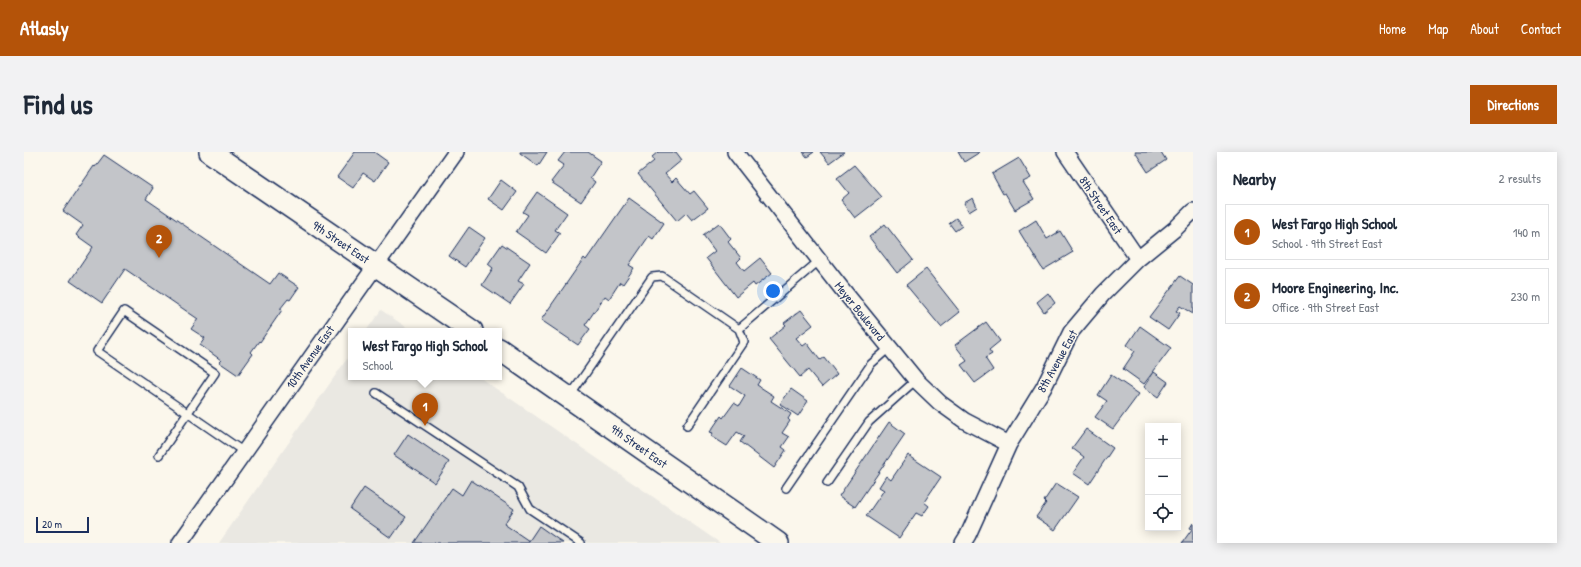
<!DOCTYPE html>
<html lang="en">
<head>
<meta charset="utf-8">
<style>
	:root { --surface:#fff; --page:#f2f2f3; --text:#1f2937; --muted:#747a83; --line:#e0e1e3; --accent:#b45309 }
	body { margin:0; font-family:"Patrick Hand",sans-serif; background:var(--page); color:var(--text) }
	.controls { position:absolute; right:12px; bottom:12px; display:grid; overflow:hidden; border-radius:0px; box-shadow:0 2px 10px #0003 }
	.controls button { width:36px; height:36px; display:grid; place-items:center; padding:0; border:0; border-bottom:1px solid var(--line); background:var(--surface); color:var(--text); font:20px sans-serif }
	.scale { position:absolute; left:12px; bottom:10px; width:53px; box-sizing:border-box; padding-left:4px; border:2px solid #1b2f5e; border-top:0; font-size:11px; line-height:14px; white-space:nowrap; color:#1b2f5e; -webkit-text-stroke:3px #fbf7ec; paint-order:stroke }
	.you { position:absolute; left:749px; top:139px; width:14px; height:14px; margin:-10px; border:3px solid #fff; border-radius:50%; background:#1a73e8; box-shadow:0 0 0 6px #1a73e833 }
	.badge { display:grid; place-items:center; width:26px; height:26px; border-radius:50%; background:var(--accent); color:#fff; font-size:13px; font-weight:700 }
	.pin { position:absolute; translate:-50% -33px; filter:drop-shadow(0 1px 2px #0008) }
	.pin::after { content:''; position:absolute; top:21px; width:14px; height:12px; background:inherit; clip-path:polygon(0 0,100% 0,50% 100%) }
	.popup { position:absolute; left:324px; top:176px; width:154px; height:52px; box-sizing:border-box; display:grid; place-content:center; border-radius:0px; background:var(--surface); filter:drop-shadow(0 1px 3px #0005); font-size:13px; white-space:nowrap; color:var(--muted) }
	.popup b { font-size:15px; color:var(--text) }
	.popup::after { content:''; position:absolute; left:50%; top:100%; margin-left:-8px; border:8px solid transparent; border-top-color:var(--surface) }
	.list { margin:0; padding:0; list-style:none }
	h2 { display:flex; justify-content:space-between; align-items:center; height:52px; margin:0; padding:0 16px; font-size:17px }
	h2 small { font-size:13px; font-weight:400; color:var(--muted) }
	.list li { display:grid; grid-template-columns:26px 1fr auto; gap:12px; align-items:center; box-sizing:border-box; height:56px; margin:0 8px 8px; padding:0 8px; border:1px solid var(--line); border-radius:0px }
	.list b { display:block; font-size:15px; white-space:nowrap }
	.list p { margin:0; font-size:13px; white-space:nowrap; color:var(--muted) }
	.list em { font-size:13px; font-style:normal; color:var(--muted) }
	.icon { flex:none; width:22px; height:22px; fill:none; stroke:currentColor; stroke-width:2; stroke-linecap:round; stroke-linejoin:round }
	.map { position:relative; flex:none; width:1169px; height:391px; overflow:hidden; border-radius:0px }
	header { display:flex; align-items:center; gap:24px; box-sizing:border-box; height:56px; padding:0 20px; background:var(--accent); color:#fff }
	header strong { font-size:19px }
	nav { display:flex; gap:22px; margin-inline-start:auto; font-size:14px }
	.intro { display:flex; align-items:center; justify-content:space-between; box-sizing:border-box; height:96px; padding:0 24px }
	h1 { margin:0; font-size:28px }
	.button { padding:10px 18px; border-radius:0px; background:var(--accent); color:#fff; font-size:14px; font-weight:700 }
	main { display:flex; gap:24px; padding:0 24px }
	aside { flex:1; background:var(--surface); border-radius:0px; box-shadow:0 2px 10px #0003 }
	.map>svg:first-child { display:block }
	.built { fill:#eae8e2 }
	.building { fill:#c3c5c9; stroke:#1b2f5e }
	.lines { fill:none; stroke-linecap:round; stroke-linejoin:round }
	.service-casing { stroke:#1b2f5e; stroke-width:10 }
	.minor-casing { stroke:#1b2f5e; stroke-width:18 }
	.secondary-casing { stroke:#1b2f5e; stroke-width:24 }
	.service { stroke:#fbf7ec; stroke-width:7 }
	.minor { stroke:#fbf7ec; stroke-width:15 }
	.secondary { stroke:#fbf7ec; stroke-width:21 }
	.labels { text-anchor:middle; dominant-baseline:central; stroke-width:3; stroke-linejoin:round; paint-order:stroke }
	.street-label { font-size:12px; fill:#1b2f5e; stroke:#fbf7ec }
</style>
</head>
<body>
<header>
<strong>Atlasly</strong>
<nav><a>Home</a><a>Map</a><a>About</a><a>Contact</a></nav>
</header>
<div class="intro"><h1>Find us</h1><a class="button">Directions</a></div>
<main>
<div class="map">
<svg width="1169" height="391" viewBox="0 0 1169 391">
	<rect width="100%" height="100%" fill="#fbf7ec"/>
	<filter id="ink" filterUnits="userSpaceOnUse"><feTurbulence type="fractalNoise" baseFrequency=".025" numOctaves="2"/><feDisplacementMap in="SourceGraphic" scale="8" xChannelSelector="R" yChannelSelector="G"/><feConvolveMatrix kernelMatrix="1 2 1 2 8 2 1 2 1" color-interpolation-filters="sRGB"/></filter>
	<g filter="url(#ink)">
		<path class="built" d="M357,158L388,179H342Z
			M327,201V225H455L696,391H195Z"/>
		<path class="building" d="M331,0H350L364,10L351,29L339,21L329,36L313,25Z
			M496,0H523L514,14L496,1Z
			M541,0H564L577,9L566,26L571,30L557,50L527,30L540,13L534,9Z
			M634,0H652L658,8L641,22L648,30L652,26L666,42L670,39L684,56L668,68L662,61L653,69L614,22L630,9L628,5Z
			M779,0H790L783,5Z
			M796,0H820L805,11Z
			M934,0H956L940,10Z
			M1111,0H1137L1142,8L1124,20Z
			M80,3L129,36L122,47L246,132L254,121L275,135L266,148L264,147L256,157L258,158L236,190L235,189L227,200L229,202L214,223L195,210L197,208L176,193L181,186L167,177L174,167L101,117L78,151L46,129L69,95L52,83L59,73L39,59L70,14L71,15Z
			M995,6L1007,26L999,30L1010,47L991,58L981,41L979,42L968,22Z
			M830,13L858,45L831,66L817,48L825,41L813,26Z
			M477,28L493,40L480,58L464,47Z
			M513,40L543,61L531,78L536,81L522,101L492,80L504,63L499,60Z
			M605,46L640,71L629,87L625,84L605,113L610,116L599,132L596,130L585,147L581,144L561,173L566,177L554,193L517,168L560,106L562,108Z
			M949,46L953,55L945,60L940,51Z
			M932,66L938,74L931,79L925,71Z
			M1012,68L1023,87L1036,79L1049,100L1019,118L995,79Z
			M695,71L707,87L704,90L717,106L713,110L720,119L736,106L748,121L731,134L729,131L712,145L682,106L691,99L679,83Z
			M861,72L889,108L873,121L845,85Z
			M445,75L461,86L441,115L425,104Z
			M478,92L506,111L494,129L500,132L486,152L458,133L469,116L464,112Z
			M902,117L936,160L917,175L882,133Z
			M1156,124L1169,133V162L1156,154L1152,159L1156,161L1144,178L1125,165Z
			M1024,141L1031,151L1020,160L1013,150Z
			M777,158L789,173L772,186L779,194L783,191L796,208L800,205L813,222L798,235L784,218L776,225L745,187L762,173L760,171Z
			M962,170L976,189L965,198L968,202L961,206L969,218L951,231L937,213L943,209L931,193Z
			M1116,174L1147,196L1120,232L1099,217L1111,199L1103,193Z
			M718,216L736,228L733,233L750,244L747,249L767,262L764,267L766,269L758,281L765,285L758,295L762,298L750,316L716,290L720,284L713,280L703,294L687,284L689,281L686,280L697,264L699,266L710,251L715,254L721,244L706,234Z
			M1130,220L1144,230L1134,245L1120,235Z
			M1087,223L1115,242L1089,277L1071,265L1083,249L1074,243Z
			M767,237L784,249L774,264L756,252Z
			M865,270L881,282L831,355L815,344Z
			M1062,277L1089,296L1065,332L1049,321L1060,305L1048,296Z
			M384,282L425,310L411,331L370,303Z
			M884,303L917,325L900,350L905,354L898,364L892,361L875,386L842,364L860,338L855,335L862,324L867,328Z
			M447,328L490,357L480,372L505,389L515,374L539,391H390L428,336L438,343Z
			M1032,331L1054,345L1031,378L1012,365L1022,351L1020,349Z
			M340,336L382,365L367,386L326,357Z
			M1169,371V391H1158L1168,377L1166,376Z"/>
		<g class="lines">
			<g class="service-casing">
				<path id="service" d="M352,241L494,335L506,357L557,391
					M546,244L628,125L638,124L715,177L796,108
					M663,274L720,190L715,177
					M135,303L191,221L100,159L73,199L220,300
					M803,331L845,270L892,228
					M762,336L847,212L865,196"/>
			</g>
			<g class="minor-casing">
				<path id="minor" d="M711,0L818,137L892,228L916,251L941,269L985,292
					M1041,0L1114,107
					M156,391L432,0
					M939,391L944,383L985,292L1020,235L1047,180L1079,142L1114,107L1152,76L1169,59"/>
			</g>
			<g class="secondary-casing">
				<path id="secondary" d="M186,0L448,179
					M475,197L754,391"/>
			</g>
			<use href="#service" class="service"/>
			<use href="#minor" class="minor"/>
			<use href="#secondary" class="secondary"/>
		</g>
	</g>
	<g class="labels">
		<g class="street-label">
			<text transform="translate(1077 53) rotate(56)">8th Street East</text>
			<text transform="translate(317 90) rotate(34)">9th Street East</text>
			<text transform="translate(836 159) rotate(51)">Meyer Boulevard</text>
			<text transform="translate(286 205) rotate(-55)">10th Avenue East</text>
			<text transform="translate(1033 209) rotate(-61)">8th Avenue East</text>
			<text transform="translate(615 294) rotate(35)">9th Street East</text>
		</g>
	</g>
</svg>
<div class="controls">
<button>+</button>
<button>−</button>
<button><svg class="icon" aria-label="locate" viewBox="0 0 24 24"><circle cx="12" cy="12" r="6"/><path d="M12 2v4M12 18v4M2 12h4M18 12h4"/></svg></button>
</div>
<div class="scale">20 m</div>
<div class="you"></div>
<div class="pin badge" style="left:401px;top:274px">1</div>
<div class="popup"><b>West Fargo High School</b>School</div>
<div class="pin badge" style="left:135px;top:106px">2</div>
</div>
<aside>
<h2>Nearby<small>2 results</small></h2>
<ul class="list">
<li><span class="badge">1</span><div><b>West Fargo High School</b><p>School · 9th Street East</p></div><em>140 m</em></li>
<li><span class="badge">2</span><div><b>Moore Engineering, Inc.</b><p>Office · 9th Street East</p></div><em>230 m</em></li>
</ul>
</aside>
</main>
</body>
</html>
